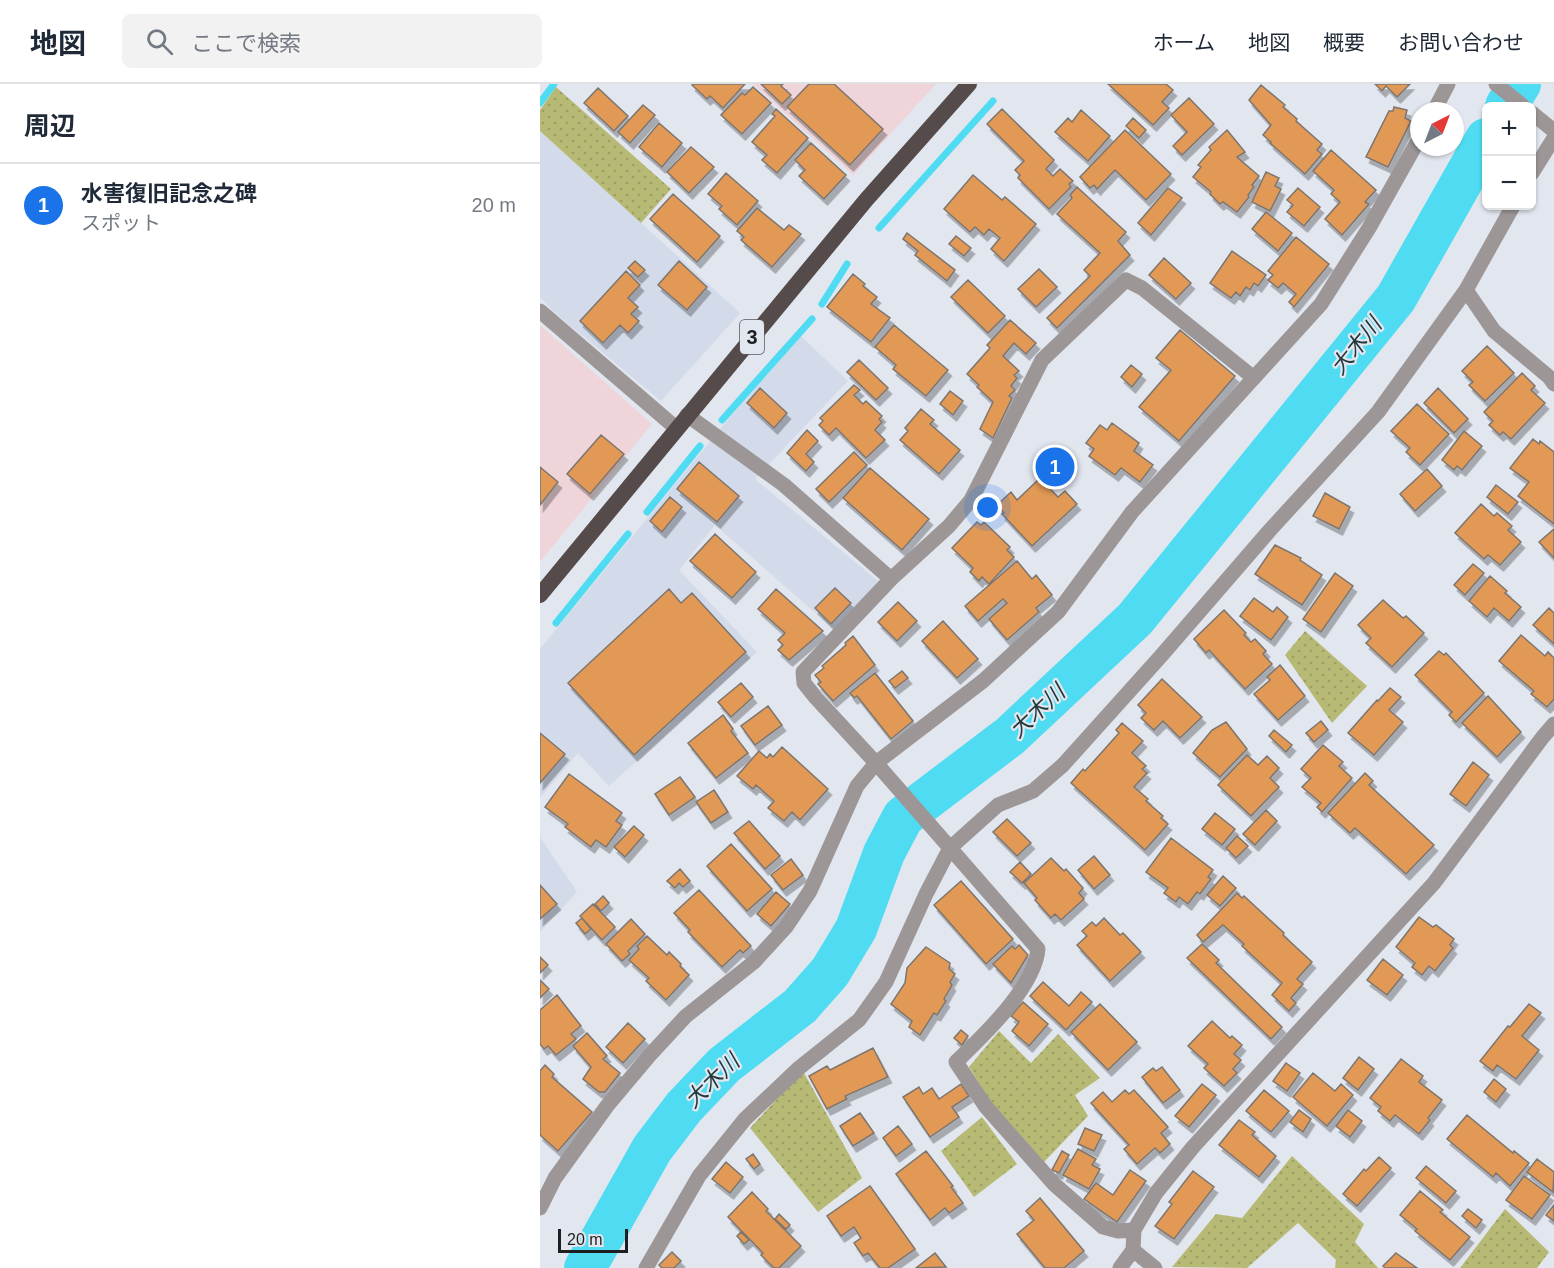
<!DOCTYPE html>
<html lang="ja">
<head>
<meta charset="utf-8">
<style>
	:root { --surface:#fff; --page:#f2f2f3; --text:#1f2937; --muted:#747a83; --line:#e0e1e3; --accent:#1a73e8 }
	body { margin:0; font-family:Helvetica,"Noto Sans JP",sans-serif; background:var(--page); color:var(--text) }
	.controls { position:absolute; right:18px; top:18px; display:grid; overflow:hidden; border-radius:9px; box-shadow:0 2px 4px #0004 }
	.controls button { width:54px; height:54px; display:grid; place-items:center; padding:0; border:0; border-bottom:2px solid var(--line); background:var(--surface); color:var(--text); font:30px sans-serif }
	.compass { position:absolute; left:870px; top:18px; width:54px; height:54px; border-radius:50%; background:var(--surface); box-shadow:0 2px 4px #0004; rotate:42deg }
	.scale { position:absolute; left:18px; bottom:15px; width:70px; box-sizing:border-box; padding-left:6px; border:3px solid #1d1e21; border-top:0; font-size:16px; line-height:21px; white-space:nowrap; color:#1d1e21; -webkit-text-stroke:4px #e2e6ef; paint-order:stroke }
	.you { position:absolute; left:448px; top:424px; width:21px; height:21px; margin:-15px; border:4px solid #fff; border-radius:50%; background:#1a73e8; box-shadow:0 0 0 9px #1a73e833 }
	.badge { display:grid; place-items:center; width:39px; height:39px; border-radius:50%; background:var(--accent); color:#fff; font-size:20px; font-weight:700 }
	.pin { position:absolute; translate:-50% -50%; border:3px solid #fff; box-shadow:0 2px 6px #0006 }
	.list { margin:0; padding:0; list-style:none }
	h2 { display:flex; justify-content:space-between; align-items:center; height:78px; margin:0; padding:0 24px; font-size:26px }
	h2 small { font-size:20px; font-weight:400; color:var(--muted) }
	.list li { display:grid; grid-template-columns:39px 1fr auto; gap:18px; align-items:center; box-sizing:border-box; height:84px; padding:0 24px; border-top:2px solid var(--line) }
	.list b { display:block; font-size:22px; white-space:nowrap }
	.list p { margin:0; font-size:20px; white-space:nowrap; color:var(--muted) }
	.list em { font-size:20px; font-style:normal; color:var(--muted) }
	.icon { flex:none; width:33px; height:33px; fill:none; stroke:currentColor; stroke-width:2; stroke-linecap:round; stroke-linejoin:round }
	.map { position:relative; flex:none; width:1014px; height:1184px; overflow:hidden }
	header { display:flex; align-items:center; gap:36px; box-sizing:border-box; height:84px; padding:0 30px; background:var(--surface); border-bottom:2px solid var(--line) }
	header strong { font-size:28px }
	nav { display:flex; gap:33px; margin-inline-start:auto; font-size:21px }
	.search { width:420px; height:54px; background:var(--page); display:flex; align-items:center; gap:15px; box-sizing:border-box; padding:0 21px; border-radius:9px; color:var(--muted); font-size:22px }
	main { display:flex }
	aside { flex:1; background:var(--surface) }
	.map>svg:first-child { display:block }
	.built { fill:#d3dbea }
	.industrial { fill:#efd5d9 }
	.garden { fill:url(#garden-dots) }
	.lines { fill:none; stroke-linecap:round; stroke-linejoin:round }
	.stream { stroke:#4fdcf2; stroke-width:7 }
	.river { stroke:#4fdcf2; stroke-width:42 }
	.building { fill:#e29954; stroke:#7c756f; stroke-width:1.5; filter:url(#shadow) }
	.minor { stroke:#9c9796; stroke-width:15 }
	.tertiary { stroke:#9c9796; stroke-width:15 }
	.trunk { stroke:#544b4a; stroke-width:16 }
	.labels { text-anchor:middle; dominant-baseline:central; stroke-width:4.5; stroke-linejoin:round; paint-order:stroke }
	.shield { fill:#e2e6ef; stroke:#585a5f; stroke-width:1.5 }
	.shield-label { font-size:20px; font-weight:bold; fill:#1d1e21 }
	.water-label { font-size:22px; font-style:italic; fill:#21393d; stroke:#e2e6ef }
</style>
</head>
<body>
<header>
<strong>地図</strong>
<div class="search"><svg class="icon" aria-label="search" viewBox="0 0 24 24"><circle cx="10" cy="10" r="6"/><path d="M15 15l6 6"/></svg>ここで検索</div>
<nav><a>ホーム</a><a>地図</a><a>概要</a><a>お問い合わせ</a></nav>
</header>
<main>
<aside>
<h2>周辺<small></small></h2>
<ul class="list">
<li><span class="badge">1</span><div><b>水害復旧記念之碑</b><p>スポット</p></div><em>20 m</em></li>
</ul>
</aside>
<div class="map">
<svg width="1014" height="1184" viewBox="0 0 1014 1184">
	<defs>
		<pattern id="garden-dots" width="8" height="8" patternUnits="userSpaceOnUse" patternTransform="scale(1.5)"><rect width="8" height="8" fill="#b7ba75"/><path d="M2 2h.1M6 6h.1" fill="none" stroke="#9d9f65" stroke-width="1.8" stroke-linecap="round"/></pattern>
		<filter id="shadow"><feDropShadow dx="3.5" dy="6" stdDeviation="0" flood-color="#0004"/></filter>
	</defs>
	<rect width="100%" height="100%" fill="#e2e6ef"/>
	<path class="built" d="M0,47L200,229L121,317L14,228L0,213Z
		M261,252L308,297L215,395L338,497L296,547L175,441L139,486L217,568L69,702L38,669L0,714V565L185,339Z
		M0,753L37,808L0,848Z"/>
	<path class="industrial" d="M213,0H396L313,91Z
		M0,241L112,340L0,478Z"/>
	<path class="garden" d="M16,3L131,105L101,139L0,47V26Z
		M765,547L827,602L792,639L745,571Z
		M459,947L491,979L518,950L560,994L535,1011L548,1032L504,1078L452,1020L429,983Z
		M263,987L322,1094L278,1128L210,1044Z
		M442,1033L477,1080L434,1113L401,1067Z
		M752,1072L824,1140L815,1158L838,1184H795L796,1176L758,1139L707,1184L632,1183L676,1130L702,1134Z
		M965,1125L1009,1168L997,1184H920Z"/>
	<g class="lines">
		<path class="stream" d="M0,19L14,0
			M339,144L453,17
			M282,220L307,180
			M182,336L272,235
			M107,428L160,362
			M16,539L88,450"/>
		<path class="river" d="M966,22L980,0
			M45,1184L112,1065L144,1023L184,981L260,922L290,888L316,845L344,769L363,733L470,652L595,535L856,214L946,55"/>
	</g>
	<path class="building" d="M153,0H205L183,24L170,12L167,15L152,1Z
		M221,0H243L241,2L251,11L242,20Z
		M269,0H294L343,45L310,81L247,23Z
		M568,0H626L633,6L622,18L629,24L613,41Z
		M835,0H870L857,13L846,2L842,7Z
		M721,1L745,21L743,23L757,35L756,37L782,60L777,66L782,70L765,90L730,59L731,58L723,51L731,41L709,16Z
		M213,3L231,19L202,50L181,31L202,9L205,11Z
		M58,4L88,32L74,47L44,19Z
		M649,14L674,40L642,71L633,62L647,48L631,31Z
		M103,21L115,31L90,59L78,48Z
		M854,23L867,26L865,34L871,37L848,83L826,73L849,27H853Z
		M236,25L268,54L237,89L222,76L227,71L212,58L235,32L232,30Z
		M462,25L514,76L506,85L513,92L520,85L533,97L529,100L531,103L509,125L478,94L480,91L475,86L484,77L447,40Z
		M541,26L570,52L548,77L515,48L528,34L532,38Z
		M593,34L606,46L599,54L586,42Z
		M119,39L142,59L122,83L99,63Z
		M585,46L631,90L606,116L575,86L557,105L554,101L550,104L540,93Z
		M687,46L705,68L697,73L719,92L712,101L714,103L708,111L709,113L697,128L683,118L680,120L670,110L671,108L653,93L661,83L658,81L671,66L669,63Z
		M271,59L306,91L284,115L259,92L265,86L255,76Z
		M151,63L174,83L149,109L127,88Z
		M791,66L836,106L825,118L829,120L802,151L785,135L800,118L791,110L794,106L773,87Z
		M726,88L739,94L735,102L741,105L730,127L712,118Z
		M186,89L218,117L197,141L179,125L182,122L168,110Z
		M433,91L462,116L465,113L496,140L464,177L451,165L460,154L449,145L444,151L435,143L430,148L404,125Z
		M537,103L586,148L578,157L590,171L517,244L507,234L550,192L544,186L560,169L517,130L532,114L530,111Z
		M628,104L642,114L611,151L598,139Z
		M758,104L780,123L764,142L747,128L753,121L747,116Z
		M133,110L180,152L157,178L110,135Z
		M217,124L244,146L249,141L261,150L232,183L201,156L204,153L197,147Z
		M726,128L752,149L738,167L712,145Z
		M367,149L415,186L407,197L375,171L378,167L363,155Z
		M416,152L431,164L424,172L409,160Z
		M756,153L789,180L754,223L749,218L756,210L743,199L738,204L728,196L733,191L728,187Z
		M692,167L726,191L718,202L714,199L710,206L706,203L700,212L696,208L691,214L670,199Z
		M624,174L651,199L636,215L609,191Z
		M95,177L105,186L98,193L88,184Z
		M139,177L167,203L147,226L118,201Z
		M499,185L517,203L496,223L478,205Z
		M86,187L100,201L88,214L98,223L91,230L99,237L88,249L80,241L63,259L40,237Z
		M313,190L325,200L323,202L337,213L331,220L350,234L331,258L287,223Z
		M428,196L465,232L448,249L411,213Z
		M470,236L496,259L486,270L474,259L463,272L479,287L474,291L477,294L471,302L475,306L469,312L472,314L453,354L440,345L453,318L437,303L439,301L427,290L450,264L447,261Z
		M354,241L408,286L386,312L353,285L356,281L335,263Z
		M640,246L695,292L639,357L599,323L631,286L616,274Z
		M947,262L974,289L945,317L929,301L933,298L922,287Z
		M319,276L348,304L336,316L307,288Z
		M591,281L602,290L592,303L581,293Z
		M982,289L995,302L991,306L1005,319L971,355L963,348L960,351L949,341L953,337L944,328Z
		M314,301L320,306L314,311L323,320L326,317L342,332L339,335L342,338L335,346L345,356L326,374L296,344L289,351L279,341L283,337L280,334Z
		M220,304L247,329L234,344L207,319Z
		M898,304L928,335L914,349L884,319Z
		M410,307L423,317L413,331L400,320Z
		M877,320L909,350L880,381L866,368L870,364L851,347Z
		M381,325L394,336L390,340L420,366L399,390L360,356L368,347L365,344Z
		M572,339L599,359L594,367L613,381L600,398L581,384L575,391L549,372L554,365L546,359L560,341L567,346Z
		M267,346L278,357L266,370L274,378L266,387L247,369Z
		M924,347L942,362L922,386L917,382L914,386L902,376Z
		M61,351L84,370L50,410L27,390Z
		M993,355L999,360L1000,357L1014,368V440L978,412L989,398L970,384Z
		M314,368L327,381L289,418L276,405Z
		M520,373L526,380L521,385L514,379Z
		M159,378L199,412L177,438L137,405Z
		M0,383L18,398L0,421Z
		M330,384L389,435L362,466L303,414Z
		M887,385L902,402L875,427L860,410Z
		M500,394L518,413L525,407L537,420L492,462L462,430L464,429L457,421L471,408L477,416Z
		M956,401L978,418L968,430L947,413Z
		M785,409L810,423L799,445L773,432Z
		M130,413L142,423L122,448L110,437Z
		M941,420L954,432L957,429L972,442L968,446L981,458L960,481L948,471L944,475L915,449Z
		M437,438L441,441L444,438L470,463L467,466L474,473L449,500L442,493L439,497L430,488L433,484L412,464Z
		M1014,445V474L999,458Z
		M175,450L216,488L192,514L150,477Z
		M735,461L761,474L760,476L782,491L762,521L715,490Z
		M477,477L492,495L496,491L512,511L496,524L499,528L467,556L449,535L467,519L463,515L438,537L425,522Z
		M933,480L944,489L925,511L914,501Z
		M795,489L813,502L781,548L763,535Z
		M950,492L967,507L965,509L981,523L969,537L954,524L947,533L929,517Z
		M295,504L311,519L291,540L275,524Z
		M129,505L141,519L152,509L206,568L94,671L28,599Z
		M236,505L283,547L249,576L238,566L243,561L238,556L245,549L218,525Z
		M714,514L733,528L737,523L748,533L731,556L700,532Z
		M843,516L863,534L866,532L884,549L852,583L826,559L831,554L818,541Z
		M358,518L377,537L357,557L338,538Z
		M1009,524L1014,529V560L993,541Z
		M684,526L706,549L704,551L711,558L715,555L726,567L723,570L732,580L705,605L669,566L666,569L654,555Z
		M403,537L438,575L417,594L382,557Z
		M981,551L1005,572L1008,568L1014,574V615L1007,623L991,610L994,607L959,577Z
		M313,552L335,581L293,617L278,600L281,598L275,591L284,584L282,582L306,561L305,559Z
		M899,567L904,571L906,569L944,609L916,638L909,631L912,628L875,591Z
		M740,581L765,612L738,636L714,610L730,596L727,593Z
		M362,587L368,594L355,604L349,597Z
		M335,589L373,637L351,655L317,612L314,614L310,609Z
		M622,595L662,633L640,654L623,637L614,646L601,634L606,629L598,621Z
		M201,599L213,613L191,633L178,618Z
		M850,604L861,613L849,626L863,638L834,671L808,649L837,616L838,617Z
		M948,612L981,648L957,673L922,639Z
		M228,622L242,641L215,661L201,642Z
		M183,631L193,645L191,647L208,669L176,694L148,659Z
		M781,637L788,646L774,658L766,649Z
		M686,638L707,665L680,693L653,669L672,646Z
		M582,639L603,657L592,669L606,682L602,685L607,689L594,703L608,715L606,717L623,732L621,734L628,740L605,766L531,699L543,685L545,687L579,649L576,646Z
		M734,646L752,661L746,668L729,652Z
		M0,649L25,670L0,699Z
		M783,661L803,678L799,682L812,694L782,728L777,723L781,719L762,703L771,694L761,685Z
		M242,663L288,705L260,736L252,728L244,737L228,724L234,717L216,701L213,705L197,692L219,667L227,674L230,670L233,673Z
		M707,671L718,681L727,672L739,684L730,694L739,703L711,732L678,701Z
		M933,678L949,691L926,722L910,710Z
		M825,689L833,697L829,701L894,761L866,790L815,744L810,749L788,729Z
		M29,690L82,729L76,737L82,741L66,763L56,756L51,763L25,743L28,740L5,723Z
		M140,693L155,713L129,731L115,710Z
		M174,706L188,728L171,739L156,718Z
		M726,726L737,737L715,761L703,750Z
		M675,729L695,745L682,761L662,745Z
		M467,735L491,759L477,772L453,748Z
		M209,737L240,772L225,785L194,749Z
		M94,742L104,751L85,773L74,763Z
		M697,752L708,762L696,774L686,764Z
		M631,754L673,786L668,793L671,795L660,810L657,808L648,820L639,813L636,818L624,809L628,804L606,788Z
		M191,760L232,805L207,827L167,782Z
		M554,772L570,791L554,805L538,786Z
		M511,774L524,787L526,785L543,804L539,809L544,815L521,836L515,830L511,834L495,816L497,814L484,799Z
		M251,775L263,791L243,806L231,791Z
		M480,778L491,790L482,799L470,788Z
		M140,785L150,797L143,803L139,799L135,804L127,797Z
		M683,792L696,804L680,822L667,811Z
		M421,797L473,855L446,880L394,821Z
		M0,801L17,820L0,835Z
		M159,806L211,862L203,869L200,866L182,883L148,848L150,846L134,829Z
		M236,808L250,820L231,842L217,830Z
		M697,809L702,814L704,812L744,849L743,851L772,878L757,895L763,900L751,914L756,919L749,927L732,911L742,899L702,862L704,860L683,841L663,858L657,851Z
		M63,812L69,819L61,827L55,820Z
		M53,820L75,843L62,856L40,832Z
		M879,833L893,843L896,841L914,855L910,861L913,864L895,887L889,882L882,891L872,883L875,879L856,863Z
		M42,834L51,845L45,850L36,839Z
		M564,834L580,851L583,849L601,868L570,897L537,861L547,852L542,847L552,838L556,842Z
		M91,835L105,850L88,867L90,870L82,877L66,860Z
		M107,852L127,871L129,868L141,880L140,882L149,891L126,916L106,897L109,894L89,876L99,865L97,862Z
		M662,860L679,876L676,879L742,943L731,955L647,874Z
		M479,861L488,871L471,899L453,880L472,862L475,865Z
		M386,863L410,879L409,885L415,890L410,898L412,901L404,915L406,917L397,931L394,929L380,951L369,943L372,937L351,920L365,899L367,884Z
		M0,873L8,881L0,889Z
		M843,875L863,891L847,911L827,896Z
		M0,896L9,905L0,914Z
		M503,898L529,922L541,908L552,918L526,946L490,912Z
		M17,911L41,942L31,950L36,955L16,971L8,962L4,965L0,960V926Z
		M483,918L508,940L489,962L472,947L479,938L471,932Z
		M560,920L597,958L568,986L531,948Z
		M989,920L1001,929L982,952L999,966L976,995L957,981L953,987L940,977L968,942L970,943Z
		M672,937L690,954L692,952L702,961L694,970L701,976L693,985L697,989L684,1002L664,984L668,980L648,962Z
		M88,939L105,955L83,979L66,963Z
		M421,946L428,952L422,961L414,954Z
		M47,949L67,972L63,975L80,989L65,1008H59L43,995L51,983L33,962Z
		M333,964L348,993L305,1012L307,1015L287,1025L269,992L287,982L290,986Z
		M819,973L834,985L818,1006L803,994Z
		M861,975L883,992L879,998L902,1016L888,1034L890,1036L879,1050L855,1031L850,1037L838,1027L841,1023L830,1014Z
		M746,979L760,989L747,1007L733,997Z
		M5,981L14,990L12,993L52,1028L18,1067L0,1051V987Z
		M622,983L640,1006L623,1019L602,993L613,984L616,987Z
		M773,989L795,1007L801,1000L813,1011L787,1042L753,1013Z
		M954,995L966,1005L956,1018L944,1008Z
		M421,1000L429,1012L412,1023L419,1033L390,1053L363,1013L379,1003L383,1010L392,1004L399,1015Z
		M662,1000L676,1011L649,1043L635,1032Z
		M585,1006L589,1010L594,1006L628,1043L621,1049L630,1060L620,1069L615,1064L597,1080L584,1065L589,1061L551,1019L563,1008L572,1018Z
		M724,1006L749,1027L731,1048L706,1027Z
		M759,1026L771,1035L763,1048L750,1038Z
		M808,1026L822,1037L810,1053L796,1042Z
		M320,1029L334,1049L313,1062L300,1042Z
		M927,1031L973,1069L974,1067L989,1079L970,1102L956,1089L953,1093L907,1055Z
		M699,1036L715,1048L712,1051L736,1072L719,1093L679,1061Z
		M358,1042L372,1060L356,1072L343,1054Z
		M545,1044L562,1051L554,1067L538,1060Z
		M538,1065L556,1075L552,1081L560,1085L549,1105L523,1091Z
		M386,1067L413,1102L411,1103L423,1119L409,1129L405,1124L390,1136L356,1090Z
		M522,1067L529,1071L519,1089L512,1086Z
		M213,1070L220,1080L214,1085L206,1075Z
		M839,1073L851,1084L817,1122L803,1110L824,1085L826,1087Z
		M997,1075L1014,1088L1013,1108L987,1088Z
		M186,1078L203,1093L190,1109L172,1095Z
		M886,1082L916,1107L906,1119L876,1094Z
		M590,1086L606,1097L577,1138L544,1115L556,1099L573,1111Z
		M653,1087L674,1103L634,1155L615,1142L632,1120L629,1118Z
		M984,1092L1010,1111L992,1135L966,1116Z
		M330,1102L375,1165L348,1184H340L328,1169L323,1172L314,1159L321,1154L314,1143L301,1152L287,1132Z
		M880,1107L903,1126L900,1128L930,1153L910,1176L875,1147L877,1145L860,1131Z
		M212,1108L228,1125L226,1127L261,1162L239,1184H234L221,1171L223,1169L188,1133Z
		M500,1114L544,1167L524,1184H505L477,1150L494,1136L486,1127Z
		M1014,1121V1137L1006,1131Z
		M928,1125L942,1136L936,1144L922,1132Z
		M239,1130L250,1141L246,1145L235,1135Z
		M201,1148L209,1156L204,1160L197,1152Z
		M132,1168L141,1177L134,1184H122L119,1181Z
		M395,1169L406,1183L376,1184Z
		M856,1169L877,1184H845L843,1182Z"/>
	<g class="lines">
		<path class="minor" d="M956,0L983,22
			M894,27L908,0
			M992,29L1014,47
			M992,89L1014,54
			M926,206L954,247L1009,293L1014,300
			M147,331L244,401L351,495
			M0,1124L15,1094L67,1022L109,972L146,932L214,878L246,843L270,807L317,702L336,679L443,597L518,528L592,428L781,220L829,144L879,55
			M594,1146L578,1147L563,1143L514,1100L446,1023L416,978C443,952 495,903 498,865L336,679L276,614L264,599L263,588L351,495L409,442L431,416L502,276L586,196L602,204L714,294
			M593,1166L615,1184
			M106,1184L159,1092L205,1035L259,984L319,936L346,898L386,810L410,764L458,721L493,707L523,681L621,572L730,446L838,328L926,206L973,122
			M580,1184L593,1166L594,1146L616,1109L653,1063L894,799L1002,654L1014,640"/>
		<path class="tertiary" d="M0,227L136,344"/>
		<path class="trunk" d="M0,511L326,116L429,0"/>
	</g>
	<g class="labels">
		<rect class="shield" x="200" y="236" width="24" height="34" rx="4.5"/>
		<g class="shield-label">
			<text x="212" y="253">3</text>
		</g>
		<g class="water-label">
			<text transform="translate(816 262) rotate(-51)">大木川</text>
			<text transform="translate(497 627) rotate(-43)">大木川</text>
			<text transform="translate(172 997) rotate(-44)">大木川</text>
		</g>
	</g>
</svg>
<div class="controls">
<button>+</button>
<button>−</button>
</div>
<svg class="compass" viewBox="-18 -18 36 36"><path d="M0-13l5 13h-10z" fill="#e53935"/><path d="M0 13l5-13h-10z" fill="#747a83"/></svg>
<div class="scale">20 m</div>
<div class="you"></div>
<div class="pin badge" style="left:515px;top:383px">1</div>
</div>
</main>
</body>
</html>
